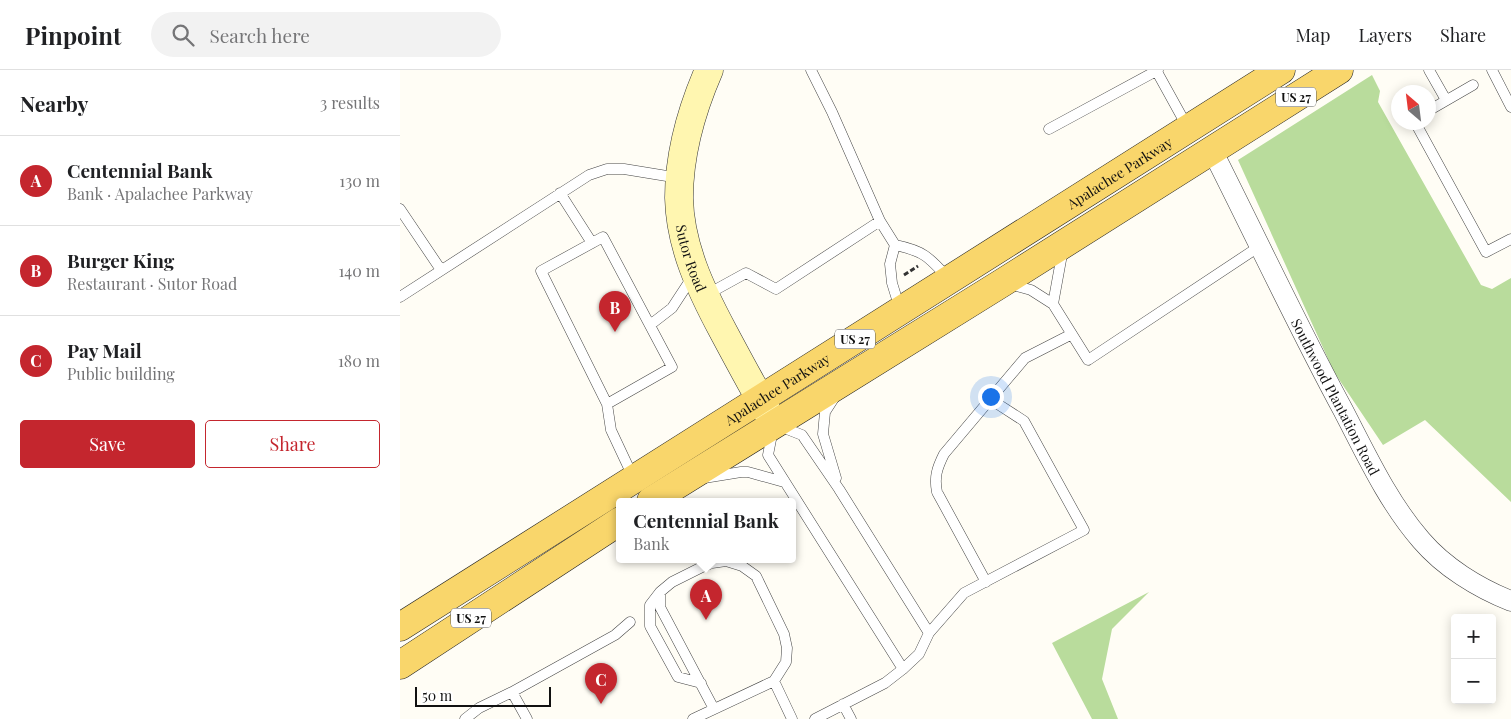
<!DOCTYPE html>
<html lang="en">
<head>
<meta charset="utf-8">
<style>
	:root { --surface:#fff; --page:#f2f2f2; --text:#202124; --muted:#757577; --line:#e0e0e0; --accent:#c4262e }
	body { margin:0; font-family:"Playfair Display",serif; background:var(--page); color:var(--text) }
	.controls { position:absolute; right:15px; bottom:15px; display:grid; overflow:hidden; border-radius:5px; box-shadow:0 2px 12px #0003 }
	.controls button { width:45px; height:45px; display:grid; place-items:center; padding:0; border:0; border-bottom:1px solid var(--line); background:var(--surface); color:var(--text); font:25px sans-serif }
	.compass { position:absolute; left:991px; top:15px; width:45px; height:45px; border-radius:50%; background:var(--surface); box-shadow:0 2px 12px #0003; rotate:332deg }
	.scale { position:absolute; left:15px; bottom:12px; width:136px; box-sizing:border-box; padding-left:5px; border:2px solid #111; border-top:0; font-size:14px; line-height:18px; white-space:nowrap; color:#111; -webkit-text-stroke:4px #fff; paint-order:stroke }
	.you { position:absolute; left:590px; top:326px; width:18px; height:18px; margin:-12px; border:4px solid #fff; border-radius:50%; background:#1a73e8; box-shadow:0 0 0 8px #1a73e833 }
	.badge { display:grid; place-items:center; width:32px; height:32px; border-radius:50%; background:var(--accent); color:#fff; font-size:16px; font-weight:700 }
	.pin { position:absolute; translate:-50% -41px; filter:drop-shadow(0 1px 2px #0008) }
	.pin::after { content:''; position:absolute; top:26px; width:18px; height:15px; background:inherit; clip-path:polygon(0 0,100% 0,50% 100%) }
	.popup { position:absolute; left:216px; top:428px; width:180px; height:65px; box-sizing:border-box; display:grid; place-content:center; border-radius:5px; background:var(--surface); filter:drop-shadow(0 1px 4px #0005); font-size:16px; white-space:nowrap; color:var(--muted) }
	.popup b { font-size:19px; color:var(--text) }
	.popup::after { content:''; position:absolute; left:50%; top:100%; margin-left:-10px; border:10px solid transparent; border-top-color:var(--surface) }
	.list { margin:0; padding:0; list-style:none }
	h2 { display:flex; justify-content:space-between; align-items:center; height:65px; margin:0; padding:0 20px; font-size:21px }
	h2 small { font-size:16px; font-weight:400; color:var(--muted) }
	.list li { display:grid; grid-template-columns:32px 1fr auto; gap:15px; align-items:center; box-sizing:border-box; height:90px; padding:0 20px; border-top:1px solid var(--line) }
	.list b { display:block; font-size:19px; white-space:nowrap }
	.list p { margin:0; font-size:16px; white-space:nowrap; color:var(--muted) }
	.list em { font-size:16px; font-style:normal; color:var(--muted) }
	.actions { display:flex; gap:10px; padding:15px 20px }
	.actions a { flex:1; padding:11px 0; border:1px solid var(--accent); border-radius:5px; text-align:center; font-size:18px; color:var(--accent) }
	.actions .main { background:var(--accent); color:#fff }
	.icon { flex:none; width:28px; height:28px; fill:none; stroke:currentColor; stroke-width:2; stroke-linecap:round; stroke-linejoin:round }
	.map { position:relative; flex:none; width:1111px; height:649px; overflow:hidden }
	header { display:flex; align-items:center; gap:30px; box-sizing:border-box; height:70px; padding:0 25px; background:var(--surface); border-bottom:1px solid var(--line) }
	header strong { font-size:24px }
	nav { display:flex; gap:28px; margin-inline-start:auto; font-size:18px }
	.search { width:350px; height:45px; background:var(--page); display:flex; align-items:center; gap:12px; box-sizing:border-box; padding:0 18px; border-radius:28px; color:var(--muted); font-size:19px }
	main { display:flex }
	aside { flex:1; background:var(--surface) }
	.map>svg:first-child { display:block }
	.forest { fill:#b9dc9c }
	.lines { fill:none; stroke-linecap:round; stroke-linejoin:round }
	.lane-casing { stroke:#444; stroke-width:11 }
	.street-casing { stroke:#444; stroke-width:21 }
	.secondary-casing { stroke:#333; stroke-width:29 }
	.primary-casing { stroke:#222; stroke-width:29 }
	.path { stroke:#333; stroke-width:3; stroke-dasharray:5 2.5; stroke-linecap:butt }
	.lane { stroke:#fff; stroke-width:10 }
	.street { stroke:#fff; stroke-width:20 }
	.secondary { stroke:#fff6b0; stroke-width:28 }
	.primary { stroke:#f9d66b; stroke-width:28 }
	.labels { text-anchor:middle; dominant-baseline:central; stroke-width:5; stroke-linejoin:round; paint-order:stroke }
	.shield { fill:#fff; stroke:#585858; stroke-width:1 }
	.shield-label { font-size:12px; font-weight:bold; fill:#111 }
	.street-label { font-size:14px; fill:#111; stroke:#fff }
</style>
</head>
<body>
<header>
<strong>Pinpoint</strong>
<div class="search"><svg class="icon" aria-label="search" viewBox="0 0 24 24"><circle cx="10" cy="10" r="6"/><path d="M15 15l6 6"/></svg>Search here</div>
<nav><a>Map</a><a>Layers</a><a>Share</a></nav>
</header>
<main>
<aside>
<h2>Nearby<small>3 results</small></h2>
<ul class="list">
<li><span class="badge">A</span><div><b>Centennial Bank</b><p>Bank · Apalachee Parkway</p></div><em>130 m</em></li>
<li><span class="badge">B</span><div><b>Burger King</b><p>Restaurant · Sutor Road</p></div><em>140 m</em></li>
<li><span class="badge">C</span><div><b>Pay Mail</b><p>Public building</p></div><em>180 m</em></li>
</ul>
<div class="actions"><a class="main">Save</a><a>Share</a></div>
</aside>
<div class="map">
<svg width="1111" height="649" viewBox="0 0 1111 649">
	<rect width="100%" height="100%" fill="#fffdf5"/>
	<path class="forest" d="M972,5L980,21L978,32L1081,215L1092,219L1111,208V432L1025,350L983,375L934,302L838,90Z
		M749,522L712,559L702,609L718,649H692L652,573Z"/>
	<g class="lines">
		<g class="lane-casing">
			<path id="lane" d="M411,0L432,42L480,151
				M756,0L788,58
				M1029,0L1046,30
				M1092,0L1111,37
				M1028,41L1073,15
				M1015,52L1086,182L1111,169
				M649,59L758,0
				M160,123L192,173
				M0,139L41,200
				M495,175L490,194L492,213L500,239
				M609,214L631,220L653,234L688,290L860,176
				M306,225L346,203L376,219L480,151L495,175C524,181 529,187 549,209
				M0,227L189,105L207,99H224L279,108
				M653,234L663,179
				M250,255L272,238L293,206
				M434,328L425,342L423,364L436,408
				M207,334L272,297L203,167L141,201L207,334L211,360L234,409
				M304,408L341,402H348L384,412
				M586,512L537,422C534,407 537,398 544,384L625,288L672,264
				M260,522V537L314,639
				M503,599L368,385L374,354L402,365L439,419L529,563
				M374,611L392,649
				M112,622L127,649
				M443,634L451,649
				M65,649L79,638L112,622L215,565L230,552
				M293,649L374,611L386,592L387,578L384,564L356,506L342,496L326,491L312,493L302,497L272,512L260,522L250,535V556L278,607L301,613
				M415,649L485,613L503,599L519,584L529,563L564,523L684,460L624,351L590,329"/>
		</g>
		<g class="street-casing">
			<g id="street">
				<path id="s1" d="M812,80C856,167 897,255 943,340C966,384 988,432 1021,470C1044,497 1078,518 1111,531"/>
			</g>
		</g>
		<g class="secondary-casing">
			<g id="secondary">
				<path id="s2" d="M309,0C292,39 279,85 279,128C280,176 301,220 323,261C339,291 355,321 372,350"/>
			</g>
		</g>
		<g class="primary-casing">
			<g id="primary">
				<path d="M251,431L602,213L939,0"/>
				<path id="s3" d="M0,557L881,0"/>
				<path d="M0,595L220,451"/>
			</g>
		</g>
		<path class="path" d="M504,205L518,196"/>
		<use href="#lane" class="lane"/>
		<use href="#street" class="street"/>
		<use href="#secondary" class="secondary"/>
		<use href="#primary" class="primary"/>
	</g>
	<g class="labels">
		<g class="shield">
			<rect x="876" y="17.5" width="40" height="19" rx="4"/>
			<rect x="435" y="259.5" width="40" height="19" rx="4"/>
			<rect x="51" y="538.5" width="40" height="19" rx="4"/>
		</g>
		<g class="shield-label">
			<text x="896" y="27">US 27</text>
			<text x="455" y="269">US 27</text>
			<text x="71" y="548">US 27</text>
		</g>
		<g class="street-label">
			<text stroke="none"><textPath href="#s3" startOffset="851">Apalachee Parkway</textPath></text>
			<text stroke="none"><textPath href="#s2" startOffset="194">Sutor Road</textPath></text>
			<text stroke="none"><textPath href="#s3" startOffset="446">Apalachee Parkway</textPath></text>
			<text stroke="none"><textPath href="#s1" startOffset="276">Southwood Plantation Road</textPath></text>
		</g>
	</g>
</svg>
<div class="controls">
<button>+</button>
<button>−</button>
</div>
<svg class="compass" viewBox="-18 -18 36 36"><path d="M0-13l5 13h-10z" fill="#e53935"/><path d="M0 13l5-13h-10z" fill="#757577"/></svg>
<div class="scale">50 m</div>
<div class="you"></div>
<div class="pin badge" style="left:306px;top:550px">A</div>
<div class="popup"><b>Centennial Bank</b>Bank</div>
<div class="pin badge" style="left:215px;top:262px">B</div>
<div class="pin badge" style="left:201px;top:634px">C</div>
</div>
</main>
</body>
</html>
